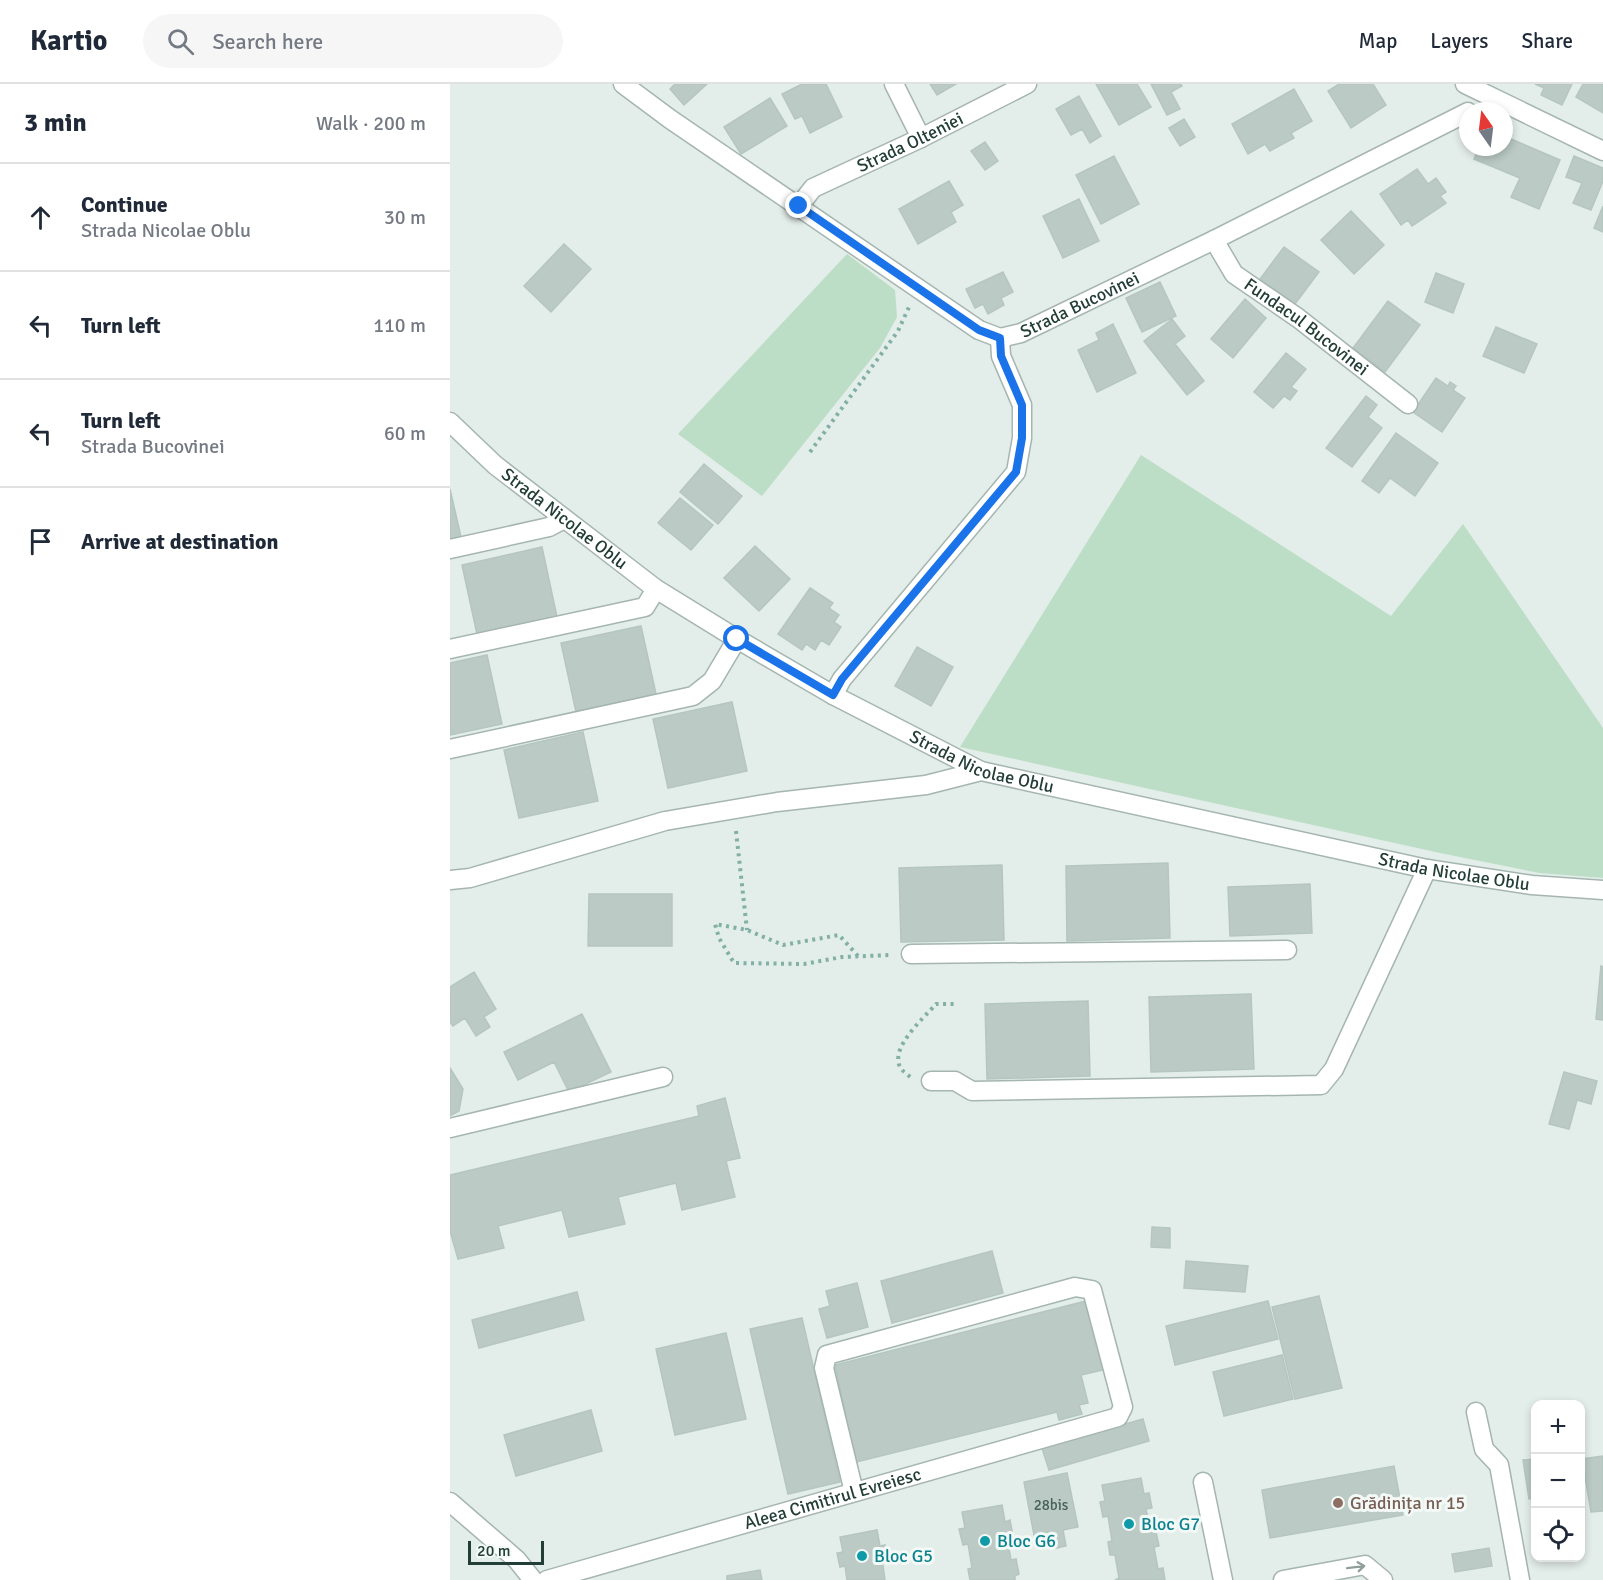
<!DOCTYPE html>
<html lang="en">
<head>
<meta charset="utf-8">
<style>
	:root { --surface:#fff; --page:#f6f6f7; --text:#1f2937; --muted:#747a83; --line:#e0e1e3 }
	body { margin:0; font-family:Signika,sans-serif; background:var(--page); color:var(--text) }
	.controls { position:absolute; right:18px; bottom:18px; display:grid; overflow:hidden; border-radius:12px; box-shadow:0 3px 9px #0003 }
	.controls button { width:54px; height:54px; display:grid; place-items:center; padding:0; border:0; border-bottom:2px solid var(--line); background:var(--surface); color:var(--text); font:30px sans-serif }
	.compass { position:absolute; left:1009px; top:18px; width:54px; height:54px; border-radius:50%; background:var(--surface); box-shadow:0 3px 9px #0003; rotate:346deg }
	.scale { position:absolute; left:18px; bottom:15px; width:76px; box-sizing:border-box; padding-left:6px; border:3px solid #223e37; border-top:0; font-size:16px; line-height:21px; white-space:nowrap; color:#223e37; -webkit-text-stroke:4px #f3f9f6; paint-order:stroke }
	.stop { position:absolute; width:18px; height:18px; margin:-14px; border:4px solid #1a73e8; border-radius:50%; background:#fff }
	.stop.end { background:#1a73e8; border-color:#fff; box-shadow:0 2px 6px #0008 }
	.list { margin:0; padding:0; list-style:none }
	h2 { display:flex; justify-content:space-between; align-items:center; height:78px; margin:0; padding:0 24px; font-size:26px }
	h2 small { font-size:20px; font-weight:400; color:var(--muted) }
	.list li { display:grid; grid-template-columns:39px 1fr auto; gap:18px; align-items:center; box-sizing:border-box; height:108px; padding:0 24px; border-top:2px solid var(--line) }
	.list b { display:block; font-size:22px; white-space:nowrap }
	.list p { margin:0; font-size:20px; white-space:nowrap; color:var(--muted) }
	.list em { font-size:20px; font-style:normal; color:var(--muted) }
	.icon { flex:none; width:33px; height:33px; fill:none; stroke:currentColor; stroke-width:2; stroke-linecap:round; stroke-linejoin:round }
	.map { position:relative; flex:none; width:1153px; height:1496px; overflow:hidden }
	header { display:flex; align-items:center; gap:36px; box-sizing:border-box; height:84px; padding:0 30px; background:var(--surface); border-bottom:2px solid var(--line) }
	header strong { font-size:28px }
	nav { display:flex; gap:33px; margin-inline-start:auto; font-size:21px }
	.search { width:420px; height:54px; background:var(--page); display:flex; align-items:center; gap:15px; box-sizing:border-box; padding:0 21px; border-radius:33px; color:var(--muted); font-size:22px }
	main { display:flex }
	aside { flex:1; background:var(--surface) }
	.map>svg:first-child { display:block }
	.green { fill:#bcdec6 }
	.building { fill:#bbcac5; stroke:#b5c6c0; stroke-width:1.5 }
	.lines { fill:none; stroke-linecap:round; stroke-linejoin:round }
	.minor-casing { stroke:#a5b5b0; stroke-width:21 }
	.path { stroke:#83b0a4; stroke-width:4; stroke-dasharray:3 4.5; stroke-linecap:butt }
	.minor { stroke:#fff; stroke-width:18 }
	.oneway { stroke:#909e9b }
	.route { stroke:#1a73e8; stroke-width:8 }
	.education-dot { fill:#8d6e63; stroke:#f3f9f6; stroke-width:2 }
	.culture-dot { fill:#0f9aa8; stroke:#f3f9f6; stroke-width:2 }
	.labels { text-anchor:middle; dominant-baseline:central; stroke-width:6; stroke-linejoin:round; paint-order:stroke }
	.number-label { font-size:15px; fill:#48615a }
	.street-label { font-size:18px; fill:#223e37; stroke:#f3f9f6 }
	.education-label { font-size:18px; fill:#785e54; stroke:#f3f9f6; text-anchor:start }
	.culture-label { font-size:18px; fill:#0d838f; stroke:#f3f9f6; text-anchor:start }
</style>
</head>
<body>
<header>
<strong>Kartio</strong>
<div class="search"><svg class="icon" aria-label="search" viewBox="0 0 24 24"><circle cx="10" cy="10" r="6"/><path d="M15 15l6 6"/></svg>Search here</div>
<nav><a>Map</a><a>Layers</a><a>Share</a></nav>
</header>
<main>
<aside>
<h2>3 min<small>Walk · 200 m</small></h2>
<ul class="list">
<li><svg class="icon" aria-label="ahead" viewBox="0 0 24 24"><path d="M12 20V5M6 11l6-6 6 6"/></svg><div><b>Continue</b><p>Strada Nicolae Oblu</p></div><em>30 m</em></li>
<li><svg class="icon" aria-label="left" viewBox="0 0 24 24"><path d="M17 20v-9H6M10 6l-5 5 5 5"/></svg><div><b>Turn left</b></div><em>110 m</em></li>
<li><svg class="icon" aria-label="left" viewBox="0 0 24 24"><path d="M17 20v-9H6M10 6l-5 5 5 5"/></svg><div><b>Turn left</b><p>Strada Bucovinei</p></div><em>60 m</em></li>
<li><svg class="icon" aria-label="arrive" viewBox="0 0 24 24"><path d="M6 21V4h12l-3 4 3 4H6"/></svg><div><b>Arrive at destination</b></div></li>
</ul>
</aside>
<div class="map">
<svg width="1153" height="1496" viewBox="0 0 1153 1496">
	<rect width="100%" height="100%" fill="#e3ede9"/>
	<path class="green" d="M397,170L445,206L447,233L430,264L312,412L228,350Z
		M691,371L941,532L1013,440L1153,644V794L1089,789L990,769L510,663Z"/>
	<path class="building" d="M225,0H257L234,21L220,5Z
		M352,0H376L392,33L360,49L352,32L345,35L332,10Z
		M480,0H506L487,11Z
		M646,0H687L701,23L669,41Z
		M701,0H731L732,2L721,8L730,25L717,31Z
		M889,0H923L936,21L901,44L878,7Z
		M1085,0H1122L1112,21L1091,11L1094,4Z
		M1133,0H1153V29L1126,13Z
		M844,5L862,37L841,49L844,54L820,67L815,60L798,70L782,40Z
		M629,12L651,52L640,59L632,45L621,51L606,25Z
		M320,14L337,42L291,70L274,43Z
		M734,35L745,53L730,62L719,44Z
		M1054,52L1110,76L1089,125L1061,113L1070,94L1024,75L1029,63L1039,65L1040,63H1054Z
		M535,58L548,77L535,86L521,67Z
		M664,72L689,120L651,140L626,91Z
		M1124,72L1153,84V97L1141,126L1123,119L1132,99L1116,93Z
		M967,85L978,100L986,94L996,108L990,112L996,119L962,142L958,136L951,141L930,110Z
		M499,97L513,121L501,128L506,138L468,160L449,125Z
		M629,115L649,157L613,174L593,132Z
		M1153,122V148L1144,144Z
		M901,127L934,161L904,190L871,156Z
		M114,160L141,185L101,228L74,202Z
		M834,163L869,188L845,220L810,195Z
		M553,188L563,208L551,214L554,221L538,230L533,220L525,224L516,205Z
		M986,189L1014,200L1003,229L975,218Z
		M710,198L726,232L692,248L676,214Z
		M795,215L816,234L783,274L761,255Z
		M938,217L970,241L935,288L903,264Z
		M722,235L735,252L725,260L754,297L737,311L694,257Z
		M663,240L686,289L647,308L628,266L649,256L646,249Z
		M1046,243L1087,260L1074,289L1033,272Z
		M836,269L856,285L841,303L847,307L840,316L834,312L823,324L804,308Z
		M986,294L998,302L1000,298L1006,302L1003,306L1015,314L992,348L963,328Z
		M916,312L927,321L918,333L932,344L902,383L876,364Z
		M946,349L988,379L965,412L940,394L929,409L912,397Z
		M254,380L292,412L268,440L230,408Z
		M0,405L11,453L0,455Z
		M230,414L263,441L241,466L208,439Z
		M305,462L340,495L309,527L274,494Z
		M92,463L107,533L27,550L12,481Z
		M360,504L383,519L379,524L389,531L384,538L391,543L379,561L371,556L365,566L356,560L352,566L328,550Z
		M191,542L206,610L126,628L111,559Z
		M467,563L503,583L481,622L445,602Z
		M37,571L52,640L0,651V579Z
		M282,618L297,687L218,704L203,635Z
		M133,648L148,717L69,734L54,666Z
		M718,779L720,854L617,857L616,782Z
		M552,781L554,856L451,858L449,784Z
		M860,800L862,849L780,852L778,803Z
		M139,810H222V862H138Z
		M1151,882L1153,883V936L1146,935Z
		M24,888L46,925L34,933L40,943L26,952L15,934L3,942L0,938V903Z
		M801,910L804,985L701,988L699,913Z
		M638,917L640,992L537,995L535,920Z
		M132,930L161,988L119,1008L104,978L68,996L54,968Z
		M0,984L13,1005L9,1027L0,1032Z
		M1114,988L1147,997L1141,1020L1127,1016L1119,1045L1099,1040Z
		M275,1014L290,1074L276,1077L285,1113L232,1126L226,1099L168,1113L175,1140L119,1153L112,1126L48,1142L54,1164L8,1175L0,1147V1091L249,1032L247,1022Z
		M702,1143L720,1144V1164L701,1163Z
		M542,1167L553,1209L442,1239L431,1197Z
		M736,1177L798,1182L795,1208L734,1204Z
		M407,1199L418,1243L377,1254L369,1225L380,1222L376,1207Z
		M127,1208L134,1236L29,1264L22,1236Z
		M869,1212L892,1304L845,1315L822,1223Z
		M636,1217L653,1286L631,1291L638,1319L629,1321L632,1330L609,1336L607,1328L406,1378L385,1281Z
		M818,1217L828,1255L725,1281L716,1242Z
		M352,1234L390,1398L338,1410L300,1245Z
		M276,1249L296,1335L225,1351L206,1265Z
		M832,1271L843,1315L774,1332L763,1288Z
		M141,1326L152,1367L66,1392L54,1351Z
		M693,1335L699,1357L599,1386L592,1364Z
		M1153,1372V1427L1141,1428L1132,1375Z
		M1086,1375V1414L1079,1415L1073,1376Z
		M944,1382L953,1431L820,1454L812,1406Z
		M617,1389L628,1443L613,1446L616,1462L602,1465L599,1448L584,1451L574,1398Z
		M691,1394L694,1410L699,1409L702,1424L696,1425L701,1449L706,1448L709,1462L704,1463L708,1485L713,1484L715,1496H665L669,1494L665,1471H660L658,1458L662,1457L658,1432L653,1433L650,1418L655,1417L652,1401Z
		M552,1421L555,1438L560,1436L563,1452L557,1453L561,1476L566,1475L569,1490L565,1492V1496H520L518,1485L522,1484L518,1460L513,1461L509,1445L515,1444L512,1428Z
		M427,1446L430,1462L435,1461L437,1474L432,1475L435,1496H397L395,1482L390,1483L387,1469L393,1468L390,1453Z
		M1039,1464L1042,1482L1005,1488L1002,1470Z
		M310,1486L312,1496H277V1492Z"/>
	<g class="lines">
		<g class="minor-casing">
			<g id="minor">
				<path id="s1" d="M173,0L220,35L529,246L550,254L571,249L764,156L1018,28"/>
				<path d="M444,0L471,54"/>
				<path d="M1015,0L1153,67"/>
				<path id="s2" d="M349,122L363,104L471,54L577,0"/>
				<path id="s3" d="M764,156L784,190L848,234L958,320"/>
				<path id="s4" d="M0,338L45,381L206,505L287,555L383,611L531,687L977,785L1082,801L1153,806"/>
				<path d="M0,465L99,443L114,435"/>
				<path d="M0,565L195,523L206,505"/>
				<path d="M383,611L392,595L566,388L572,354V321L551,272L550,254"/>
				<path d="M0,665L243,612L262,597L287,555"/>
				<path d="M0,796L20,794L215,737L327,718L476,701L531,687"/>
				<path d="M461,870L837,866"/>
				<path d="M481,997H505L522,1007L871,1001L884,985L977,785"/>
				<path d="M0,1044L213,993"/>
				<path d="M1026,1328L1034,1365L1049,1381L1070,1496"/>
				<path d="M753,1398L773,1496"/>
				<path d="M0,1418L67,1476L83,1496"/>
				<path id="s5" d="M97,1496L668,1333L673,1323L642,1206L625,1203L377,1271L374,1284L404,1408"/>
				<path d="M833,1496L915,1481L933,1496"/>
			</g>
		</g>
		<path class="path" d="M360,368L448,247L459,223
			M286,747L297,846
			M408,872L389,851L333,861L297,846L265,840L269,854L284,879L354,880L392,873L440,871
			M460,993C457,990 452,987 450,983C440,963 474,934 486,920H506"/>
		<use href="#minor" class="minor"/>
	</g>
	<defs><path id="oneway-shaft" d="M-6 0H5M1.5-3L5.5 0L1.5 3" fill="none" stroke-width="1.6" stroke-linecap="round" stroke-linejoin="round" transform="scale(1.5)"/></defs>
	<use class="oneway" href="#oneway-shaft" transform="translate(906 1483) rotate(-7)"/>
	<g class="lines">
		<path class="route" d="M287,555L383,611L392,595L566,388L572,354V321L551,272L550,254L529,246L349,122"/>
	</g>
	<circle class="education-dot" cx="888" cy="1419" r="6"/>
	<g class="culture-dot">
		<circle cx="679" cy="1440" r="6"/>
		<circle cx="535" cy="1457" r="6"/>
		<circle cx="412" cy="1472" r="6"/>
	</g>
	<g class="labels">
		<g class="number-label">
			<text x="601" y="1421">28bis</text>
		</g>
		<g class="street-label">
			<text stroke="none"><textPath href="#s2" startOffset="130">Strada Olteniei</textPath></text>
			<text stroke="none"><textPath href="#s1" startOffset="542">Strada Bucovinei</textPath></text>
			<text stroke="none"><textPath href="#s3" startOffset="129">Fundacul Bucovinei</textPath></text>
			<text stroke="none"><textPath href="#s4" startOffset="150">Strada Nicolae Oblu</textPath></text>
			<text stroke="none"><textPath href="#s4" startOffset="636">Strada Nicolae Oblu</textPath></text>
			<text stroke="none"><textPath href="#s4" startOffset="1122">Strada Nicolae Oblu</textPath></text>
			<text stroke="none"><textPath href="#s5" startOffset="297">Aleea Cimitirul Evreiesc</textPath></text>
		</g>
		<g class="education-label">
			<text x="900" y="1419">Grădinița nr 15</text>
		</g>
		<g class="culture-label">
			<text x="691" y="1440">Bloc G7</text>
			<text x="547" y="1457">Bloc G6</text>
			<text x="424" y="1472">Bloc G5</text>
		</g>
	</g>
</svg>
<div class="controls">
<button>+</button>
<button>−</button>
<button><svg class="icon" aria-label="locate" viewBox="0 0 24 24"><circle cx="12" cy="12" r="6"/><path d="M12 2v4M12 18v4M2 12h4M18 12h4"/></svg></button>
</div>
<svg class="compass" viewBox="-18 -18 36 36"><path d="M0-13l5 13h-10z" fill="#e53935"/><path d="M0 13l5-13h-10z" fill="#747a83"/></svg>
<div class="scale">20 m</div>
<div class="stop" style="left:287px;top:555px"></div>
<div class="stop end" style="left:349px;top:122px"></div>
</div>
</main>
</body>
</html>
